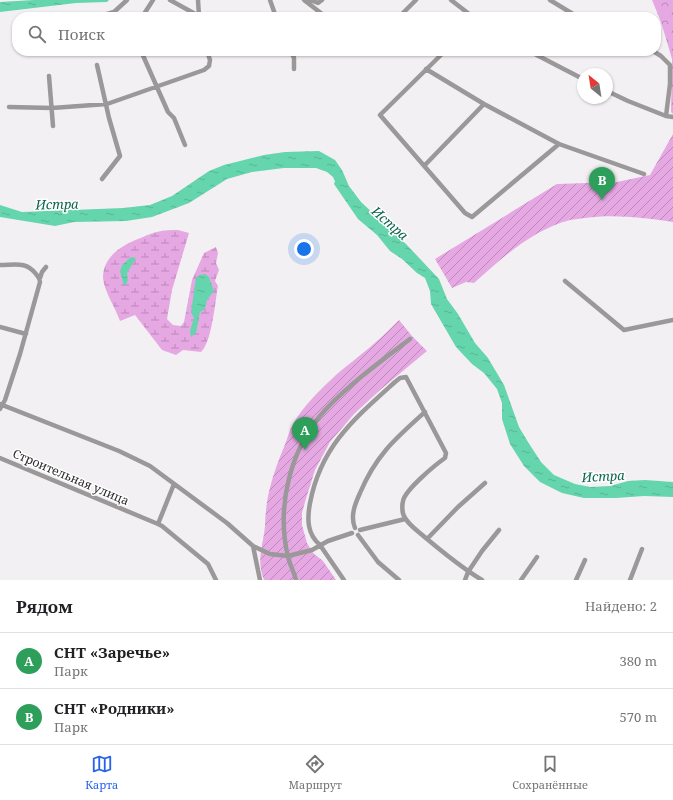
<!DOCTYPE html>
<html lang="ru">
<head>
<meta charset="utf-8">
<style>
	:root { --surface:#fff; --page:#f2f2f2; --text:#202124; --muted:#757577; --line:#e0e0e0; --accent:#2563eb }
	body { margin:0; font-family:"Noto Serif",serif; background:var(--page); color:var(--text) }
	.compass { position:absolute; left:577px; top:68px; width:36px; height:36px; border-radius:50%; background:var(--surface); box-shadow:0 1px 3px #0004; rotate:330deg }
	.you { position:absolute; left:304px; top:249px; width:14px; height:14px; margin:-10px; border:3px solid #fff; border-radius:50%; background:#1a73e8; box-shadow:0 0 0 6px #1a73e833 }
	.badge { display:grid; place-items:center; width:26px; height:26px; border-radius:50%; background:var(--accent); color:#fff; font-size:13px; font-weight:700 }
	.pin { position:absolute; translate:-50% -33px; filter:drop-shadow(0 1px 2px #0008) }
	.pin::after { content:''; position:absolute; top:21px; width:14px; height:12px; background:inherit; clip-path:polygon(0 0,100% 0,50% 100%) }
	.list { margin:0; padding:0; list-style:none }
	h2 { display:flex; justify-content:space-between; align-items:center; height:52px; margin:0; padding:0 16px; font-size:17px }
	h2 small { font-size:13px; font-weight:400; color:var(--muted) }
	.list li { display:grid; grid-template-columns:26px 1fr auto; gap:12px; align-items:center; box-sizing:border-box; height:56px; padding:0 16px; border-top:1px solid var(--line) }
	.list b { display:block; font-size:15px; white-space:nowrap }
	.list p { margin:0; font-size:13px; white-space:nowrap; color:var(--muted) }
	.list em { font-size:13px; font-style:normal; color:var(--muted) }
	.icon { flex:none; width:22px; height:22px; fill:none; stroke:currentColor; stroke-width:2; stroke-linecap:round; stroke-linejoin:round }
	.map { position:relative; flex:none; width:673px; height:580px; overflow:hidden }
	.search { position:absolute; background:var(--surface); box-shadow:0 1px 3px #0004; left:12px; right:12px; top:12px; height:44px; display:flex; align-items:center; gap:10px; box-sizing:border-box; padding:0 14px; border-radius:16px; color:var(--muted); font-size:15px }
	.sheet { height:164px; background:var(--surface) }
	nav { display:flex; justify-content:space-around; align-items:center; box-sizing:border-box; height:56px; border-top:1px solid var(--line); background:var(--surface); font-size:11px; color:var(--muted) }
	nav a { display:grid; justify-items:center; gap:2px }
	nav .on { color:var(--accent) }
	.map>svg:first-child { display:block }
	.forest { fill:url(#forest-crowns) }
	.wetland { fill:url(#wetland-marsh) }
	.garden { fill:url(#garden-furrows) }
	.water { fill:url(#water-ripples) }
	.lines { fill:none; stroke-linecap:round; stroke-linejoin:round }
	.minor { stroke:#9a9899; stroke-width:4.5 }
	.labels { text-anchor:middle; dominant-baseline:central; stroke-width:3; stroke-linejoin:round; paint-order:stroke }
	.street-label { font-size:12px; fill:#2c2b2c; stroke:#fff }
	.water-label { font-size:13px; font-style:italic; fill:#0a664c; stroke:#fff }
</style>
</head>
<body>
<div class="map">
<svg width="673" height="580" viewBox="0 0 673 580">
	<defs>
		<pattern id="forest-crowns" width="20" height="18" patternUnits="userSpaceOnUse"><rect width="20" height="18" fill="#e6a8e3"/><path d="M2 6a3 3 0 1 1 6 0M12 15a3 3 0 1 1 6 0" fill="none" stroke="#bb89b8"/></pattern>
		<pattern id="wetland-marsh" width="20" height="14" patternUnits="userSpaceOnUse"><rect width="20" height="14" fill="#e6a8e3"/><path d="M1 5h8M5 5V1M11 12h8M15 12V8" fill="none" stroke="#bb89b8"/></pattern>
		<pattern id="garden-furrows" width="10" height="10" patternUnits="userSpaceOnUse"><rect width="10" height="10" fill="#e6a8e3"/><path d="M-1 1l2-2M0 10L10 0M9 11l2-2" fill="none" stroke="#bb89b8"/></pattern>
		<pattern id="water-ripples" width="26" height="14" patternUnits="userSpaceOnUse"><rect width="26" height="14" fill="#65d5ad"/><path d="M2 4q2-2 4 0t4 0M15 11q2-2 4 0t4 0" fill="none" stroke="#58b795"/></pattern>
	</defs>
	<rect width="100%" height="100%" fill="#f3f0f3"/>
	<path class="forest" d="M652,0H673V114L671,112L672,59L661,22Z"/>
	<path class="wetland" d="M178,230L189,233L172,290L167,319L173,325L181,326L184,322L192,280L204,253L216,247L218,253L216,263L219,270L215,281L218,286C215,302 212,342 201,352L183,350L176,355L162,350L135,315L120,321C116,309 104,291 103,278C103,255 124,244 143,237C147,235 152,233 157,232C164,230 171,230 178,230Z"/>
	<path class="garden" d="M673,134V222C643,218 615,214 585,218C580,219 575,219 570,220C532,230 502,258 474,283L466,282L452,288L435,259L557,184L617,182L650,175Z
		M399,320L412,336L427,351L380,390L354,414L330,442L315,470L305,502L302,513V525L307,543L313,553L323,561L336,580H264C256,559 263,547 265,526C265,518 266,510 267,502C270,483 277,464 284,447C287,440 289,431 293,424C304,405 321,389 337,374C359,356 379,341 399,320Z"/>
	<path class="water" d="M34,0H109L107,2L76,3L0,12V2Z
		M319,151L335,160L342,170L349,186L361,202L406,244L439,279L447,299L458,314L475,343L488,358L504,385L519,427L528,442L541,462L554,475L575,484L590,487L610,486L628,481L645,480L673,482V497L644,496L616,498H584L562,493L540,482L524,466L510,444L502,419V403L497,389L484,373L472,364L456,347L431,304L430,291L425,278L417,273L402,259L390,251L377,235L358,219L334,184L335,181L333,177L327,172L316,168H284L252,172L227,179L189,203L152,217L126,221L74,222L55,226L0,217V205L22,212L123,208L150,205L172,196L209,171L224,165L264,155L285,152Z
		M131,257L136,258L127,273C128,278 129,282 124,286L120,271L122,265Z
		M205,274L209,277L214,291L207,300L205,309L200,312L196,333L191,337L190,331L194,318L191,312L196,278L200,275Z"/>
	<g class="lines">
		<path class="minor" d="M170,0L199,16L198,0
			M270,0L276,17
			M304,0L326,17
			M310,0L318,3L322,0
			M451,0L473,17
			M550,0L573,14L582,17
			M97,17L114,12L127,0
			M140,17L144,14L153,0
			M399,17L416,0
			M141,51L168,112L174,118L185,145
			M291,51L294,58V69
			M445,51L380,115L465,213L472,217L559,144
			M529,51L583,79
			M653,51L661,56L670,65V84L666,116
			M97,65L109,118L120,156L102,179
			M426,69L484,104L559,144L644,174
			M49,76L53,126
			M607,91L628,101L666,116L673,117
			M9,107L52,108L107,104L204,70L209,66L210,60L207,51
			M425,165L484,104
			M0,265C15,265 26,261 36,274C38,277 40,278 40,282L20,354L5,400L0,409
			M40,278L42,272L46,267
			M565,281L624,330L673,320
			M0,327L26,334
			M0,404L119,451L150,466L227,523L253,546L270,554L288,556L312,550L328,541L352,533
			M0,458L158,524
			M174,484L158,524L162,526L208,564L216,580
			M355,528C350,516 355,504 360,493C376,455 395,439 425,412
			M360,530L405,519
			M358,535L378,562L399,580
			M427,539L458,507L485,483
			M253,546L260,580
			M296,580C294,572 290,565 288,557C276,506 290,448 326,409C351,383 381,361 410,339
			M344,580L320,545C307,534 307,519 310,503C321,446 354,419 395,382L400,378L406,377L446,453L445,458C435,465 405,490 403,501C402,505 402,513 404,516C407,523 415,529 421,534C440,550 460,567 482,580
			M465,580L468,572L482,551L499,530
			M521,580L537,557
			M576,580L585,560
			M630,580L642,549"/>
	</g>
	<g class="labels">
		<g class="street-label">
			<text transform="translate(71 477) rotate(23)">Строительная улица</text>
		</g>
		<g class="water-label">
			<text transform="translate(57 204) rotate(-1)">Истра</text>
			<text transform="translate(390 223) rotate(41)">Истра</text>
			<text transform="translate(603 476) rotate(-3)">Истра</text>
		</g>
	</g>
</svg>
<svg class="compass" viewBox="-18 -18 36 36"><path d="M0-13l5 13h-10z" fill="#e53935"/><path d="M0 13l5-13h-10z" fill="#757577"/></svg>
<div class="you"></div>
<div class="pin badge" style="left:305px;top:450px;background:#2e9e5b">A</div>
<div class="pin badge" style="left:602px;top:200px;background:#2e9e5b">B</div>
<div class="search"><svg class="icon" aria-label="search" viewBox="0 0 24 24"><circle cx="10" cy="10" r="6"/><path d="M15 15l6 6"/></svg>Поиск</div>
</div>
<section class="sheet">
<h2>Рядом<small>Найдено: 2</small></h2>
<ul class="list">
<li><span class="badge" style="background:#2e9e5b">A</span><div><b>СНТ «Заречье»</b><p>Парк</p></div><em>380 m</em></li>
<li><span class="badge" style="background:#2e9e5b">B</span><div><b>СНТ «Родники»</b><p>Парк</p></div><em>570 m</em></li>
</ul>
</section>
<nav>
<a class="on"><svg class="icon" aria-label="map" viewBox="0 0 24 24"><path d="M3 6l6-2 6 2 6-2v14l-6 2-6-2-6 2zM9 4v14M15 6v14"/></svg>Карта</a>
<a><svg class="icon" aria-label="directions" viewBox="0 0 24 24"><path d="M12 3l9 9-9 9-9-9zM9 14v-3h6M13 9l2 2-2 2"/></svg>Маршрут</a>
<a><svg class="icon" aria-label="saved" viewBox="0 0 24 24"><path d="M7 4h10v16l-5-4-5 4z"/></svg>Сохранённые</a>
</nav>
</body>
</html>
